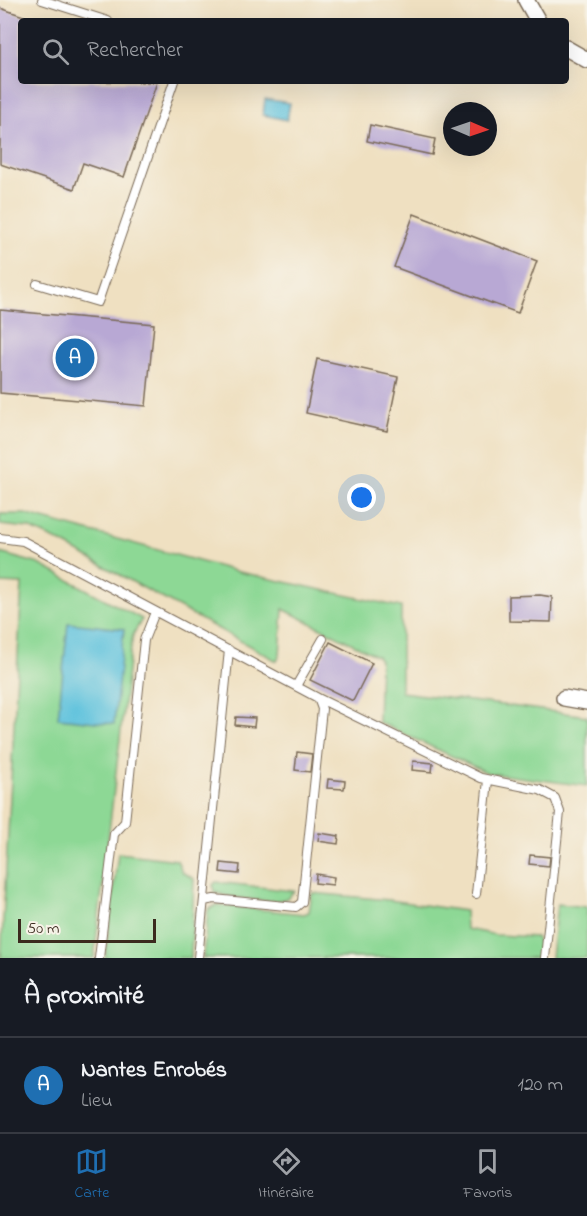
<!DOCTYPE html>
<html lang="fr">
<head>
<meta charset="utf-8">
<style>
	:root { --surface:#171b24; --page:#242831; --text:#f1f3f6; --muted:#9ea1a6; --line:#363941; --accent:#1f6fb2 }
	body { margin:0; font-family:"Indie Flower",sans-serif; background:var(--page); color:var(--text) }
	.compass { position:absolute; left:443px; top:102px; width:54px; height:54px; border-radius:50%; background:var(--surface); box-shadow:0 6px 24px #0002; rotate:92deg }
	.scale { position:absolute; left:18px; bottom:15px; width:138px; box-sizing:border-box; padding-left:6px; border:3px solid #3b2a1e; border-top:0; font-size:16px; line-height:21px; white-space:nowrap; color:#3b2a1e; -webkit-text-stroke:4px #f7f3e8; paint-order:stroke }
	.you { position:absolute; left:362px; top:498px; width:21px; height:21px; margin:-15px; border:4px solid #fff; border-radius:50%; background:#1a73e8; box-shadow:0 0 0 9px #1a73e833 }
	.badge { display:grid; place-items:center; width:39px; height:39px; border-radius:50%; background:var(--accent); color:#fff; font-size:20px; font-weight:700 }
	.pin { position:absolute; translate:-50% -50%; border:3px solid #fff; box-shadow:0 2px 6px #0006 }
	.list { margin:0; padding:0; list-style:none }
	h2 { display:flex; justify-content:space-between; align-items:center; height:78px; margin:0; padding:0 24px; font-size:26px }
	h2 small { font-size:20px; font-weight:400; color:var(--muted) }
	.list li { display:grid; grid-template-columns:39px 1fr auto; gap:18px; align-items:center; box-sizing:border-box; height:96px; padding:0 24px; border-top:2px solid var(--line) }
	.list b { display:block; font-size:22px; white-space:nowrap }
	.list p { margin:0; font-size:20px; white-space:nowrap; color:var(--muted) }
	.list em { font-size:20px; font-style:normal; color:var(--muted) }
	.icon { flex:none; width:33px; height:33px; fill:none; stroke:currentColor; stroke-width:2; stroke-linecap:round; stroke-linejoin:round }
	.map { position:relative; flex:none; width:587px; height:958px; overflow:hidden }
	.search { position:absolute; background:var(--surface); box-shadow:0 6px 24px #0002; left:18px; right:18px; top:18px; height:66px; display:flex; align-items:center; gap:15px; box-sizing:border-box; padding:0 21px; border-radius:6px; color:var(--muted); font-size:22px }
	.sheet { height:174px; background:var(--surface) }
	nav { display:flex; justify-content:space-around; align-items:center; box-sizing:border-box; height:84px; border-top:2px solid var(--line); background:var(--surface); font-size:16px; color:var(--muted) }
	nav a { display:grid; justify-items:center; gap:3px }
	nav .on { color:var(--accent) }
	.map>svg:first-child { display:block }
	.green { fill:#8dd895; stroke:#64815a; stroke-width:1.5 }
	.water { fill:#5fc2dd; stroke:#4d767e; stroke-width:1.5 }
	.building { fill:#b8a8d4 }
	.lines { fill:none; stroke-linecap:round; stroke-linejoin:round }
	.service-casing { stroke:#7a6a57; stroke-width:10 }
	.minor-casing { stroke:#7a6a57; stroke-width:18 }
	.service { stroke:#fff; stroke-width:8 }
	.minor { stroke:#fff; stroke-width:15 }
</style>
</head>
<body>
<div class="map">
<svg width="587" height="958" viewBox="0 0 587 958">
	<rect width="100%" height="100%" fill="#f7f3e8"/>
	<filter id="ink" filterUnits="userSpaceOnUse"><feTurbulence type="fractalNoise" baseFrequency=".0167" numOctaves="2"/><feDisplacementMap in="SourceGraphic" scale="12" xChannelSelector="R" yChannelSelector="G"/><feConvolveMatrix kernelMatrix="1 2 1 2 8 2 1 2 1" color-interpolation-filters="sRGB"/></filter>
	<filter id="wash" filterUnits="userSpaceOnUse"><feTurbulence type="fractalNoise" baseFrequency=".008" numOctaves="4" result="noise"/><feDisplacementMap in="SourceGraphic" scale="24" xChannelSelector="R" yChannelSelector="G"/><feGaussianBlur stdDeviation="1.35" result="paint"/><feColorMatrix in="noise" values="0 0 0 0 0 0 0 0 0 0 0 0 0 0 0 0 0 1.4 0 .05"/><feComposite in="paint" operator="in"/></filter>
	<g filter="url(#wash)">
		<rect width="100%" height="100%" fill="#efe0c1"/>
		<path class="green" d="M0,514H25L239,572L401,607V692L587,716V786L488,773L378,722L380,660L377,656L283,609L280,655L277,661L58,541L29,528L0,525Z
			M0,553L39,564L142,619L133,635L130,654L94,958H1L22,584L0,583Z
			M118,853L177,860L182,872L194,879L191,958H105Z
			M216,882L294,891C293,892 288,898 287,898C275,905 227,897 214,892L213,885Z
			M312,893L389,900L465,911L466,929L496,935L536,937L539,943L537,958H203L208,910L216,905L304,914L309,912Z
			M557,904L587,907V958H551Z"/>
		<path class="water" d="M265,99L290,103L287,120L263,115Z
			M68,623L124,629L114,724L58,718Z"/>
		<g id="blocks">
			<path class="building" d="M0,8L38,21H21V81L157,82L124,177L83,163L74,189L0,164Z
				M370,125L435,139L432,155L367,141Z
				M414,214L537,261L518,313L394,267Z
				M0,310L154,324L146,406L0,393Z
				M317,359L398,377L387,431L306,413Z
				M540,595L552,597L551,622L509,621V596Z
				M330,642L372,663L353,701L310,680Z
				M236,717L255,718L254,727L235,725Z
				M297,752L312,754L310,772L295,770Z
				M413,761L433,763L432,772L412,770Z
				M328,779L345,781L344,789L327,788Z
				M319,833L339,836L338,844L318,841Z
				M530,855L550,857L549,866L529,864Z
				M221,863L240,865L239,874L220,872Z
				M316,874L334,877L333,885L315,883Z"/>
		</g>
	</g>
	<g filter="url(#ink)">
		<use href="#blocks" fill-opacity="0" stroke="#7a6a57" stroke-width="1.5"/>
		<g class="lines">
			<g class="service-casing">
				<path id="service" d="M42,0L108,21
					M37,284L98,302L174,81
					M0,538L23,541L318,698L322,709L302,902L296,907L214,899L204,901
					M296,686L323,639
					M318,698L481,778L540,790L555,798L560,812L545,958
					M476,894L488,780
					M99,958L114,834L125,822L144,640L155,612
					M198,958L229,650"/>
			</g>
			<g class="minor-casing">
				<path id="minor" d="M526,0L538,21
					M566,48L587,60
					M564,698L587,702"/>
			</g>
			<use href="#service" class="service"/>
			<use href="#minor" class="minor"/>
		</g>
	</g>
</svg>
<svg class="compass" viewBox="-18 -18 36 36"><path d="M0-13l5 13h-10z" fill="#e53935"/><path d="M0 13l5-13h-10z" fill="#9ea1a6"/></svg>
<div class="scale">50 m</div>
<div class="you"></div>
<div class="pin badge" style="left:75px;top:358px">A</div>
<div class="search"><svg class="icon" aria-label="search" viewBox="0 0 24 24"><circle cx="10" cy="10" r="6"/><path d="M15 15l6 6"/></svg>Rechercher</div>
</div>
<section class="sheet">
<h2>À proximité<small></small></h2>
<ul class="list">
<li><span class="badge">A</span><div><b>Nantes Enrobés</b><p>Lieu</p></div><em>120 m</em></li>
</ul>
</section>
<nav>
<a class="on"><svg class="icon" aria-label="map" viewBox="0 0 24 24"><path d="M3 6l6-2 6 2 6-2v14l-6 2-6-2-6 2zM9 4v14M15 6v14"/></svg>Carte</a>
<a><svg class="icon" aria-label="directions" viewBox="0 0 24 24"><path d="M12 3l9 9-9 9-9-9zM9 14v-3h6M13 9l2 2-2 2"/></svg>Itinéraire</a>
<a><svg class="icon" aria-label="saved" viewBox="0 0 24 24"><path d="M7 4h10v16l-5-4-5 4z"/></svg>Favoris</a>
</nav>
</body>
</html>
